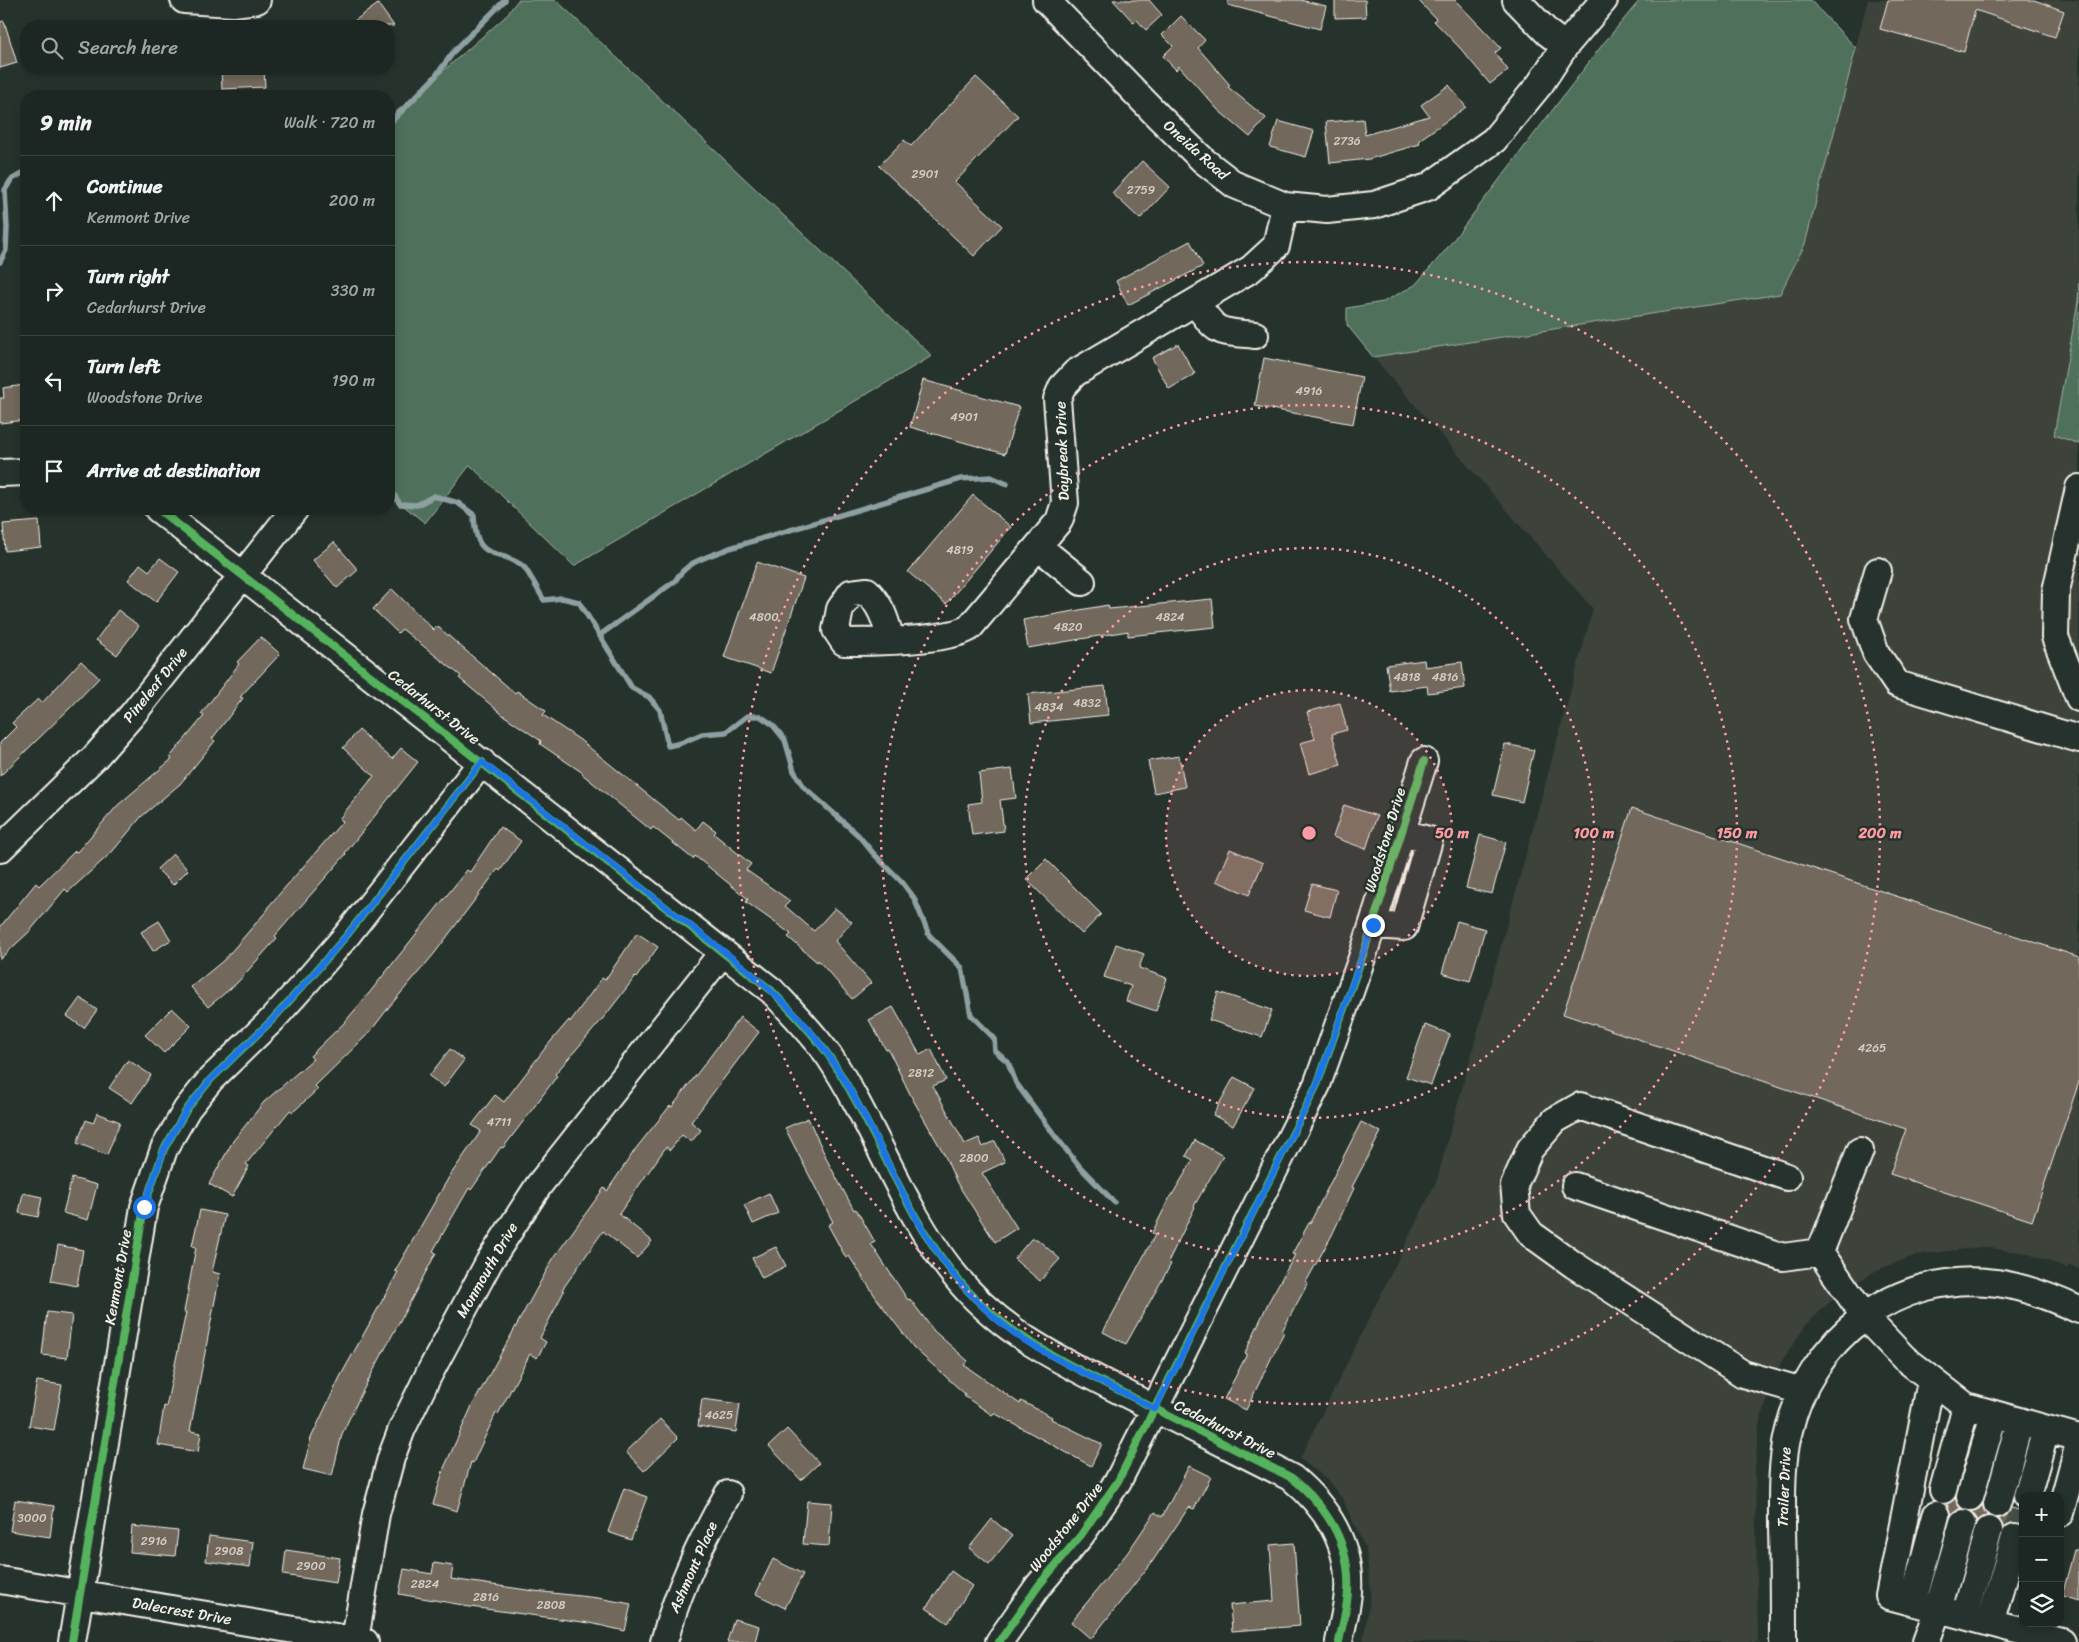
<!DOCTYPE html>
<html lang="en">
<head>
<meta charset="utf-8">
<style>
	:root { --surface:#1c2622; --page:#29322f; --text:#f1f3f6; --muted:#a0a5a5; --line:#3a4340 }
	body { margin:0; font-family:Sriracha,sans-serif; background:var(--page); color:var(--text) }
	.controls { position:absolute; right:15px; bottom:15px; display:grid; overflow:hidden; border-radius:10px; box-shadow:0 2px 8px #0003 }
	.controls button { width:45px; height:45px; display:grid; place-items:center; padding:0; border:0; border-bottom:1px solid var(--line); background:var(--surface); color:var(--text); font:25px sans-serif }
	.stop { position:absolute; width:15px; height:15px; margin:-11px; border:4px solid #1a73e8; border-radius:50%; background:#fff }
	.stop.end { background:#1a73e8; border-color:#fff; box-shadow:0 1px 5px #0008 }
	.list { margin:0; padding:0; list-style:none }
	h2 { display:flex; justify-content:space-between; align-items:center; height:65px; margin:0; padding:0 20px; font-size:21px }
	h2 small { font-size:16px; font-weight:400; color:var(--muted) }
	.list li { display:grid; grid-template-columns:32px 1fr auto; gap:15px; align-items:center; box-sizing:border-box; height:90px; padding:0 20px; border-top:1px solid var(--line) }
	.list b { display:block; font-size:19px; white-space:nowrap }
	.list p { margin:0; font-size:16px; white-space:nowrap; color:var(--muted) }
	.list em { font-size:16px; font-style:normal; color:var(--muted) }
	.icon { flex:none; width:28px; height:28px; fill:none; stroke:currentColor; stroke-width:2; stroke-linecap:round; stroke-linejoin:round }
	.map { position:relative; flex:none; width:2079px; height:1642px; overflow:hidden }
	.search { position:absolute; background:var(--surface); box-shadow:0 2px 8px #0003; left:20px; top:20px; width:375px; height:55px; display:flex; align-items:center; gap:12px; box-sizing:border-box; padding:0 18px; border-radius:20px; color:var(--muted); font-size:19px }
	.panel { position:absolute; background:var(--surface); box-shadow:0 2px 8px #0003; left:20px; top:90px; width:375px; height:425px; border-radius:20px }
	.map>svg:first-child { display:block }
	.built { fill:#3d433b }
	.green { fill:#4f715c; stroke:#a2b1a2 }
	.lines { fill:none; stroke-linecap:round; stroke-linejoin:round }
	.stream { stroke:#8ea0a1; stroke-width:5.5 }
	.building { fill:#72675c; stroke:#f4f1e8 }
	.minor-tunnel { stroke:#455049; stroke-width:26; stroke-dasharray:26 13; stroke-linecap:butt }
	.minor-casing { stroke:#f4f1e8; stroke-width:30 }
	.minor { stroke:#26332d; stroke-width:26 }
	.cycleway-casing { stroke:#26332d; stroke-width:11 }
	.cycleway { stroke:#56b35d; stroke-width:8 }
	.route { stroke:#1a73e8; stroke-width:6 }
	.ring { fill:none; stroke:#ff9aa2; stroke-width:2.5; stroke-dasharray:2.5 5 }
	.labels { text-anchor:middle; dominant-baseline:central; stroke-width:5; stroke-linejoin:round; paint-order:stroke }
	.number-label { font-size:12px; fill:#d4cec5 }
	.street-label { font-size:15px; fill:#f4f1e8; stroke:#26332d }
	.centre { fill:#ff9aa2; stroke:#26332d; stroke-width:2.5 }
	.ring-label { font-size:15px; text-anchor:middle; font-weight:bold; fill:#ff9aa2; stroke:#26332d; stroke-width:5; stroke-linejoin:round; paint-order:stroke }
</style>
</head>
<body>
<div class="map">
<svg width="2079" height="1642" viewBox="0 0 2079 1642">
	<rect width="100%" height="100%" fill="#26332d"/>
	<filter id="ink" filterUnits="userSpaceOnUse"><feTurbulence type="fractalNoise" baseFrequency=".02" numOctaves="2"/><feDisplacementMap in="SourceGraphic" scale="10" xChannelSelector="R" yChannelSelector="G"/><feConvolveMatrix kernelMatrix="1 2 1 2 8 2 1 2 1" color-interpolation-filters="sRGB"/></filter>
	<g filter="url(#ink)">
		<path class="built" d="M1868,0H2079V283L2078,301L2054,435L2079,444V1269L2069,1265L2067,1268L2026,1253L1982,1247L1916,1255L1875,1271L1838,1294L1806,1325L1781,1362L1759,1424L1755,1468L1758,1642H1363L1371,1593L1366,1550L1342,1498L1326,1478L1300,1459L1437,1180L1593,609L1373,357L1780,294L1805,244Z"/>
		<path class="green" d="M518,0H556L932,356L574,566L470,465L425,523L389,494V118L505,17Z
			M1640,0H1810L1856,48L1805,244L1780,294L1373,357L1347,325V308L1383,302L1415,285L1444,252L1603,44Z
			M2079,283V444L2054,435L2078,301Z"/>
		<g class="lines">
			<path class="stream" d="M389,124L435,77L455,50L505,0
				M0,262L6,250L7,228L5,190L11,180L26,171
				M389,487L400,504L417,505L434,496L458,503L474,515C476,563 494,546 523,566C527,569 540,594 544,600L562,598L579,602L632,688L649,697L660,710L668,746L681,743L702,734L726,732L747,716H760L772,724L785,740L794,771L804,787L858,835L873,853L902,882L914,898L929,935L962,968L971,1015L994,1038L995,1051L1008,1062L1016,1083L1056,1137L1080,1167L1114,1202
				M600,635L675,581C688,560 708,557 730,548L961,479L991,477L1007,484"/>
		</g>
		<path class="building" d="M1113,0H1149L1162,15L1146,30L1137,20L1134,23Z
			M1228,0H1300L1326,6L1320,29L1228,5Z
			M1335,0H1365L1366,17L1335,18Z
			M1418,0H1455L1501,48L1495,53L1508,70L1490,84L1460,48L1434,21L1436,19Z
			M1888,0H2034L2064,11L2055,37L1975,10L1964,52L1880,29Z
			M378,4L394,26H347Z
			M1181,16L1205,40L1198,48L1230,85L1228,87L1266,118L1250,137L1218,110L1179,66L1176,70L1163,56L1173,46L1162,35Z
			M4,21L17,63L0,68V22Z
			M221,69H264L265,87L222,89Z
			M976,77L1018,116L955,182L1002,226L974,256L879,166L904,140L911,146Z
			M1449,85L1466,107L1419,140L1420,144L1369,159L1330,163L1326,122L1363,119L1365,135L1429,116L1421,105Z
			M1278,121L1314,131L1306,157L1270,147Z
			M1142,161L1170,187L1140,219L1112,193Z
			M1190,241L1203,266L1128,305L1116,281Z
			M1178,344L1195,374L1169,389L1152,358Z
			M1264,358L1362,377L1353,424L1255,406Z
			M923,380L1019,407L1005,454L910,427Z
			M24,385L26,420L0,423V398H4L3,388Z
			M973,495L1011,527L946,604L908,572Z
			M39,521L41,547L5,551L3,524Z
			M334,542L358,570L337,588L313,560Z
			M160,558L179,572L156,602L128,580L140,564L149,571Z
			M757,562L804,578L771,673L724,657Z
			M392,589L434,630L437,626L515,693L517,691L546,711L543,715L580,740L679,820L681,817L696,830L703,821L716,831L714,834L751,864L746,870L790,901L785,906L814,931L835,908L852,922L835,941L871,983L852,999L818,960L817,962L788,937L791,934L746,902L748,899L695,856L693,859L653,827L651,830L582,774L583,773L540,744L541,741L503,715L459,678L461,676L402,629L398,633L373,609Z
			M1212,599L1215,627L1128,636V631L1028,648L1023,620L1108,605L1109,609Z
			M118,610L139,626L117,655L96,640Z
			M261,637L280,654L240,697L243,698L212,739L215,741L180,784L141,817L112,852L68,892L65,889L30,931L0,959V927L36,883L39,886L75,851L77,852L118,805L172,759L170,757L204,716L201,714L239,664L237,662Z
			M1424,660L1425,667L1462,662L1465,688L1428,693L1427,686L1390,691L1386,665Z
			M81,661L99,678L71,707L0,776V743L16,727L12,723L38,699L42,703Z
			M1105,686L1108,715L1031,723L1028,694Z
			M1340,703L1347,730L1332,734L1341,765L1309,774L1300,743L1315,739L1307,712Z
			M359,730L392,759L401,748L418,762L345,853L346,854L275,936L277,938L237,983L208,1007L191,987L224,960L269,908L268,907L343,821L339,819L374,776L343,748Z
			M1505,744L1534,750L1522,802L1493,795Z
			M1179,756L1185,787L1154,793L1148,761Z
			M1012,769L1016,798L1000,800L1004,831L972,835L968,804L982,802L979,773Z
			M1344,805L1377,816L1366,849L1333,837Z
			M1632,808L2079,957V1082L2032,1221L1890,1174L1906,1129L1563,1014Z
			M500,827L521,841L500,871L498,869L434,954L389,1007L370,1032L315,1086L318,1089L293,1112L290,1110L246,1164L249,1166L232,1197L209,1184L233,1141L264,1102L313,1059L310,1056L344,1023L370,992L467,870L470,872Z
			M1480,835L1506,842L1492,894L1466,888Z
			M1230,849L1263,863L1249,895L1216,881Z
			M173,854L188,870L173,885L157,869Z
			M1046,859L1101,914L1082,934L1026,879Z
			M1312,884L1337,890L1330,917L1304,910Z
			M159,921L171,940L153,951L141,932Z
			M1457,921L1485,929L1470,981L1442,973Z
			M637,933L658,947L636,978L635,977L605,1016L555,1074L557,1076L525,1119L503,1148L501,1147L471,1190L469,1188L433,1251L436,1253L361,1394L342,1434L332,1476L303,1469L311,1438L340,1377L398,1272L395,1271L449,1177L481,1131L472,1125L495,1095L504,1102L546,1047L569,1020L570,1022L602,978L605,980Z
			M1116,944L1144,954L1139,968L1167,978L1156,1011L1126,1001L1131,986L1104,977Z
			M1218,992L1272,1010L1262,1037L1209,1020Z
			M80,998L97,1010L84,1028L67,1016Z
			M893,1007L920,1055L931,1049L946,1080L933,1086L965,1144L979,1138L983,1147L995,1141L1005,1162L982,1173L1017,1228L995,1242L957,1183L944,1154L911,1096L888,1049L886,1050L869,1020Z
			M172,1008L191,1026L164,1053L145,1035Z
			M740,1017L759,1032L691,1122L701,1130L691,1142L682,1135L670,1150L666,1147L619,1214L652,1241L637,1258L603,1231L562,1290L564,1291L540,1338L546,1342L537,1358L530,1354L498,1414L496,1413L473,1463L471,1462L457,1511L433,1504L444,1468L472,1406L553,1259L604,1188L607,1191L637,1147L670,1106L672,1107Z
			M1425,1025L1450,1034L1431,1085L1406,1077Z
			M450,1049L464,1060L444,1087L429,1076Z
			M128,1060L151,1075L132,1103L109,1088Z
			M1234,1077L1255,1088L1233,1126L1213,1115Z
			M97,1113L120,1122L107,1155L77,1143L86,1120L93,1123Z
			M808,1118L829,1164L854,1210L856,1209L875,1242L871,1244L908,1300L910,1299L934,1331L968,1361L964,1365L1020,1404L1021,1401L1052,1417L1051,1419L1102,1444L1091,1466L994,1413L992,1415L964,1396L965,1394L914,1348L877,1299L849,1256L846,1258L828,1225L833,1222L785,1128Z
			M1361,1122L1381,1132L1352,1187L1354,1188L1332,1235L1306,1282L1308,1283L1282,1331L1284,1332L1246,1410L1224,1399L1247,1354L1245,1353L1269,1301L1295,1255L1292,1254L1309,1223H1310Z
			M1195,1140L1223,1156L1194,1206L1195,1207L1168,1262L1171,1264L1126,1344L1103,1332L1155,1235L1152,1233L1171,1195H1172L1193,1160L1186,1156Z
			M72,1178L97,1185L88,1220L63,1213Z
			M23,1193L42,1197L38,1217L19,1213Z
			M769,1193L778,1213L753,1224L744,1205Z
			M200,1210L225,1215L212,1272L220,1274L190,1431L201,1433L198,1452L158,1445L164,1406L166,1407L186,1312H184L196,1247L192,1246Z
			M1031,1239H1037L1060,1259L1040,1281L1014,1259Z
			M58,1245L83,1250L77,1286L51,1281Z
			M776,1247L786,1266L762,1278L752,1258Z
			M47,1312L72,1315L67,1358L42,1355Z
			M37,1381L62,1385L54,1430L29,1426Z
			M702,1399L740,1404L736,1432L698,1426Z
			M660,1419L678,1438L644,1471L626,1452Z
			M787,1429L819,1463L801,1480L769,1446Z
			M1189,1466L1211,1477L1194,1509L1189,1507L1152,1562L1091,1639L1071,1622L1128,1552L1155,1512L1162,1517Z
			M624,1488L647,1497L631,1540L608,1532Z
			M1955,1498L1961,1508L1953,1512L1951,1515L1947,1504Z
			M15,1500L54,1506L50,1537L10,1531Z
			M807,1501L832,1503L829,1546L803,1544Z
			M1982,1505L1988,1515L1978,1521L1972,1512L1980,1508Z
			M2011,1508L2023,1511V1525L2012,1522L2004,1528L1998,1519L2007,1515Z
			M992,1519L1012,1536L989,1564L969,1548Z
			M132,1526L178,1531L175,1556L130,1552Z
			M209,1536L253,1542L250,1567L206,1561Z
			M1294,1543L1300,1626L1232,1631L1230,1605L1274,1601L1270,1545Z
			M286,1550L340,1558L336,1583L283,1575Z
			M2074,1550H2079V1601L2062,1596Z
			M773,1559L803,1574L785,1608L756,1594Z
			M434,1563L453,1566L451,1579L534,1591L598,1598L631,1604L625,1631L590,1623L463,1606V1605L399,1594L404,1569L432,1574Z
			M951,1571L972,1586L948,1623L926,1608Z
			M734,1619L759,1626L755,1642H727Z"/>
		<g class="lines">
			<path class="minor-tunnel" d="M2015,1537L2023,1511"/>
			<g class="minor-casing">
				<path id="minor" d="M184,0L233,3L257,0
					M1046,0L1159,117L1204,161L1235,185L1285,206L1327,210L1374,205L1428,187L1494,140L1540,84L1565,46L1604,0
					M1516,0L1548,33L1565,46
					M1195,302C1219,335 1216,331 1255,335
					M0,473L26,472
					M2079,488L2056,591L2055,637L2079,698
					M158,509L772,991C792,1012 812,1032 829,1056C875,1125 901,1207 952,1272C1001,1335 1066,1363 1134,1398C1186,1425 1239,1451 1292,1478C1327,1507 1351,1545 1348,1592C1347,1609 1342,1626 1339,1642
					M1039,547L1082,582
					M1878,571L1864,619L1876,653L1897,684L2079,739
					M891,640C885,619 882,607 867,591L851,593L840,609L836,630L844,642C870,642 952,641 970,627L1059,521L1065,503L1057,399L1062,387L1075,373L1251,269L1276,246L1285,206
					M0,849L95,757L132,715L295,509
					M1373,925L1404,927L1429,840L1402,833
					M1787,1177L1580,1106L1555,1120L1530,1149L1514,1185L1517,1214L1531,1234L1574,1265L1743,1374L1802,1391
					M1575,1186L1783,1257L1820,1252L1864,1316L1904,1358L1966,1406L2079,1438
					M1820,1252L1860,1151
					M1931,1381L1889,1596L2062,1642
					M1943,1490L1966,1406
					M2027,1496L2046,1429
					M1970,1497L1994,1414
					M1997,1504L2020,1421
					M2060,1513L2079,1444
					M0,1580L365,1642
					M1913,1602L1936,1515
					M1965,1616L1989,1530
					M1990,1623L2015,1537
					M355,1640L376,1514L391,1458L402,1429L428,1376L489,1262L539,1185L723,952
					M72,1642L144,1207L164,1149L187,1109L211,1079L272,1020L308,980L347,935L482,762
					M664,1642C678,1589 701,1541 728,1494
					M999,1642L1039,1585L1081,1535L1118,1481L1317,1085L1363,955L1424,761
					M1783,1642C1783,1604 1783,1566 1782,1528C1782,1497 1781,1464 1788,1434C1809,1339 1897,1269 1997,1283C2025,1287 2053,1298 2079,1310
					M1926,1642L1938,1609L1963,1523"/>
			</g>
			<use href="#minor" class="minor"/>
			<g class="cycleway-casing">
				<path id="cycleway" d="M158,509L772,991C792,1012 812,1032 829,1056C875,1125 901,1207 952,1272C1001,1335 1066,1363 1134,1398C1186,1425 1239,1451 1292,1478C1327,1507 1351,1545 1348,1592C1347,1609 1342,1626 1339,1642
					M72,1642L144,1207L164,1149L187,1109L211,1079L272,1020L308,980L347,935L482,762
					M999,1642L1039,1585L1081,1535L1118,1481L1317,1085L1363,955L1424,761"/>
			</g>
			<use href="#cycleway" class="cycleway"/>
		</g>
	</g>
	<g class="lines" filter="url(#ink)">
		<path class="route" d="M144,1207L164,1149L187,1109L211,1079L272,1020L308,980L347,935L482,762C546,812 610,863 674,913C719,948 767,982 805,1025C856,1083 883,1161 922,1228C947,1271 982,1312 1024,1340C1065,1366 1112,1386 1155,1409L1317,1085L1373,925"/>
	</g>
	<circle cx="1309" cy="833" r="143" fill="#ff9aa2" fill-opacity=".12"/>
	<g class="ring">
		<circle cx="1309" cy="833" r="143"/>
		<circle cx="1309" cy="833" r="285"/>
		<circle cx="1309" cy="833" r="428"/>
		<circle cx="1309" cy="833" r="571"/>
	</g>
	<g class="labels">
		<g class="number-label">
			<text x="1347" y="141">2736</text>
			<text x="925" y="174">2901</text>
			<text x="1141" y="190">2759</text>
			<text x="1309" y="391">4916</text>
			<text x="964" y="417">4901</text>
			<text x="960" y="550">4819</text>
			<text x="764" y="617">4800</text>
			<text x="1170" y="617">4824</text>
			<text x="1068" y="627">4820</text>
			<text x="1407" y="677">4818</text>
			<text x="1445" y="677">4816</text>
			<text x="1087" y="703">4832</text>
			<text x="1049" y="707">4834</text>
			<text x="1872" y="1048">4265</text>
			<text x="921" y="1073">2812</text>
			<text x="499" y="1122">4711</text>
			<text x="974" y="1158">2800</text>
			<text x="719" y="1415">4625</text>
			<text x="32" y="1518">3000</text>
			<text x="154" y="1541">2916</text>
			<text x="229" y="1551">2908</text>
			<text x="311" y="1566">2900</text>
			<text x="425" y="1584">2824</text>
			<text x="486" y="1597">2816</text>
			<text x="551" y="1605">2808</text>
		</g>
		<g class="street-label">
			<text transform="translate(1196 150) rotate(42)">Oneida Road</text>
			<text transform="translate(1062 451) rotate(-92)">Daybreak Drive</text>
			<text transform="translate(155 685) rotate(-51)">Pineleaf Drive</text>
			<text transform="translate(434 707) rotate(38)">Cedarhurst Drive</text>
			<text transform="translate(1385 840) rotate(-73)">Woodstone Drive</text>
			<text transform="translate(487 1270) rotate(-60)">Monmouth Drive</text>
			<text transform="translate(118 1277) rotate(-80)">Kenmont Drive</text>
			<text transform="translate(1225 1429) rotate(27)">Cedarhurst Drive</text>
			<text transform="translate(1784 1487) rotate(-88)">Trailer Drive</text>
			<text transform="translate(1066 1527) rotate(-52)">Woodstone Drive</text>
			<text transform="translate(693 1567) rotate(-66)">Ashmont Place</text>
			<text transform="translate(182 1611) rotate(10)">Dalecrest Drive</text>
		</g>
	</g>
	<circle cx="1309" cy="833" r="8" class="centre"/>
	<g class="ring-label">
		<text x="1452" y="838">50 m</text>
		<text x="1594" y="838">100 m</text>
		<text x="1737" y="838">150 m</text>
		<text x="1880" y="838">200 m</text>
	</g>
</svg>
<div class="controls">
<button>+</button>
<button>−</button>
<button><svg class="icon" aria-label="layers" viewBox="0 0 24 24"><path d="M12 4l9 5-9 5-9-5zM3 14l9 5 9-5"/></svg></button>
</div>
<div class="stop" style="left:144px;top:1207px"></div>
<div class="stop end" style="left:1373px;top:925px"></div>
<div class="search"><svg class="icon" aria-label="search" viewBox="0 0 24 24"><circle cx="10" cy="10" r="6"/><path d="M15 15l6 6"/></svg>Search here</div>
<section class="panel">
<h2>9 min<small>Walk · 720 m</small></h2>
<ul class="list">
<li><svg class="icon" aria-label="ahead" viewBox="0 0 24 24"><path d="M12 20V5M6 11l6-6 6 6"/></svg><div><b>Continue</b><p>Kenmont Drive</p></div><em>200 m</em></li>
<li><svg class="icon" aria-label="right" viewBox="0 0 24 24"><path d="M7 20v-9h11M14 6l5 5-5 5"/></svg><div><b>Turn right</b><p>Cedarhurst Drive</p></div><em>330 m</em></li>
<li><svg class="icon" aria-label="left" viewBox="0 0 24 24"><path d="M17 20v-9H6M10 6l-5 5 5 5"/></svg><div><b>Turn left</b><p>Woodstone Drive</p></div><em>190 m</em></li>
<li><svg class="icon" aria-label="arrive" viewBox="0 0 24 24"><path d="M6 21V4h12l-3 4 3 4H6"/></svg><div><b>Arrive at destination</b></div></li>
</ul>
</section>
</div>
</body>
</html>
